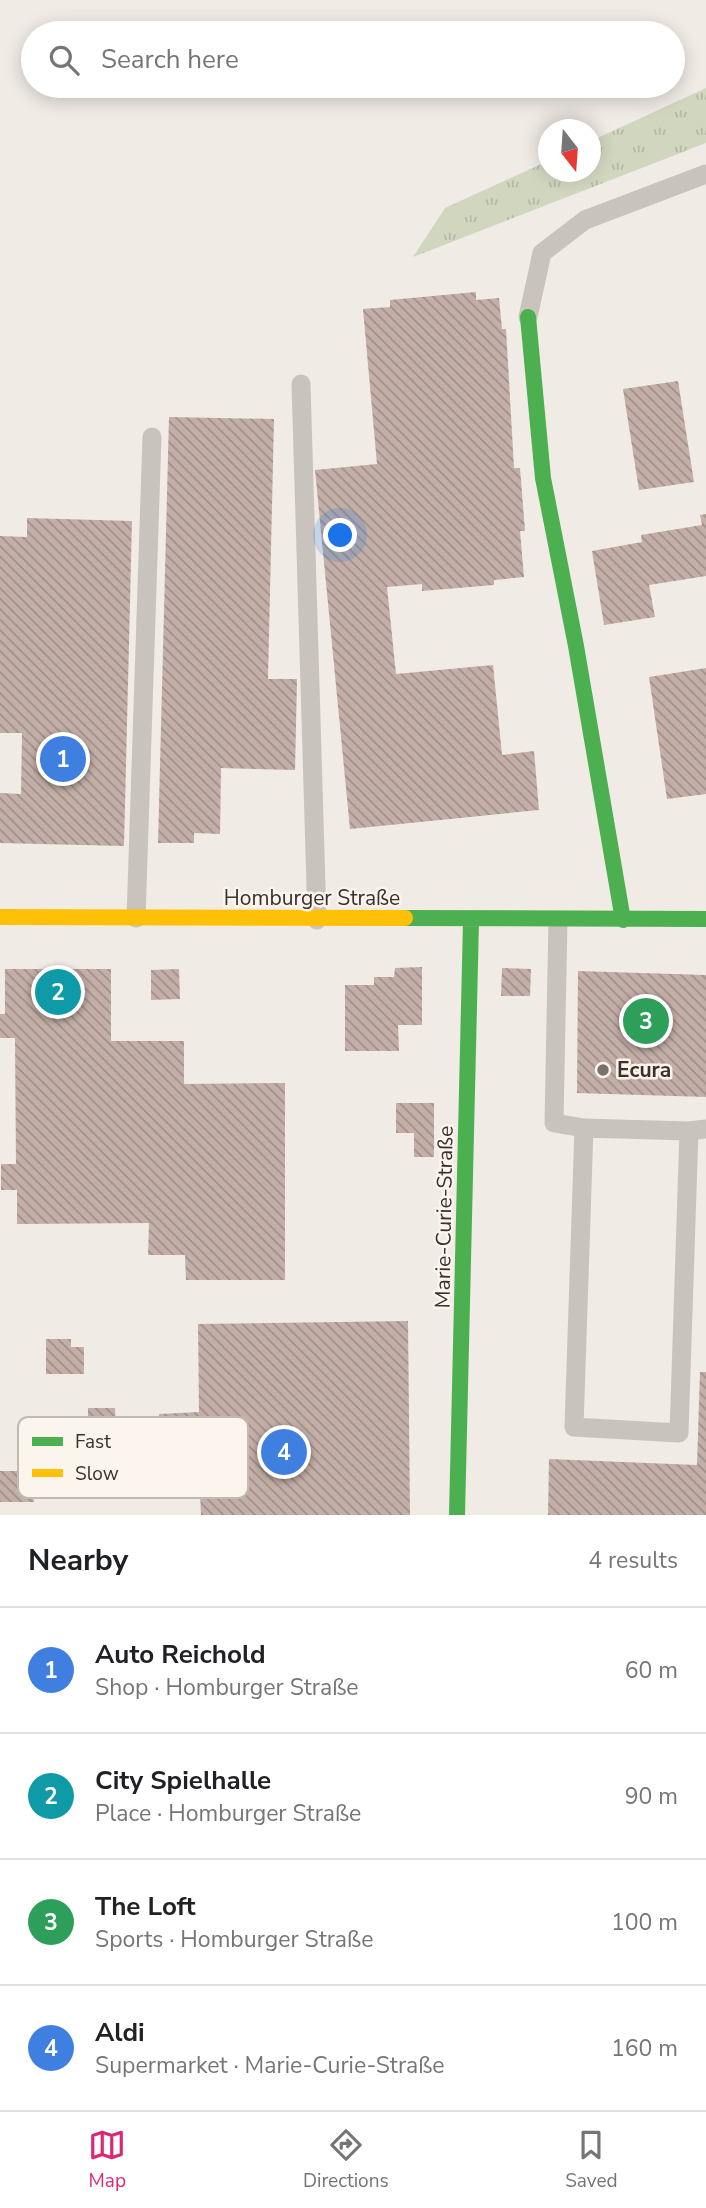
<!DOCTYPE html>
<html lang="en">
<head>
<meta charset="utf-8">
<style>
	:root { --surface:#fff; --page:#f6f6f6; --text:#202124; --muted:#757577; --line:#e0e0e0; --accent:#db2777 }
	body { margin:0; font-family:"Nunito Sans",sans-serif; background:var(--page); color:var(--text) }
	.compass { position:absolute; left:538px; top:119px; width:63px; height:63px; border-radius:50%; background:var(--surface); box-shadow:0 4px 18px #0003; rotate:163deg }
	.you { position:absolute; left:341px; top:536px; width:24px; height:24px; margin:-18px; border:5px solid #fff; border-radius:50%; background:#1a73e8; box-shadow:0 0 0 10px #1a73e833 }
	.badge { display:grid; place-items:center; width:46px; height:46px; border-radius:50%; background:var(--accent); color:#fff; font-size:23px; font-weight:700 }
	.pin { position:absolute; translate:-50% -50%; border:4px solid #fff; box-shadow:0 2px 7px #0006 }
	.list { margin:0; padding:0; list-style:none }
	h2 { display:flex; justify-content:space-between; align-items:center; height:91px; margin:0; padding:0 28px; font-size:30px }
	h2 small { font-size:23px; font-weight:400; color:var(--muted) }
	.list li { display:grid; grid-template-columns:46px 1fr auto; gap:21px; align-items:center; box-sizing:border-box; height:126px; padding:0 28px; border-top:2px solid var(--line) }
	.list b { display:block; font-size:26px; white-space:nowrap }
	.list p { margin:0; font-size:23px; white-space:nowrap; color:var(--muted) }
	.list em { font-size:23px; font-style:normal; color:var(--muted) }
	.icon { flex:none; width:38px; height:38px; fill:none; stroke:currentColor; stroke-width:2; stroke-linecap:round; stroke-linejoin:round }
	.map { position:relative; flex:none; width:706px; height:1515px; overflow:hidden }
	.search { position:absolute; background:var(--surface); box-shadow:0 4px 18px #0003; left:21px; right:21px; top:21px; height:77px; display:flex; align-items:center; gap:18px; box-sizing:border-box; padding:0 24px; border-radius:38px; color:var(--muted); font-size:26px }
	.sheet { height:595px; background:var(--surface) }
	nav { display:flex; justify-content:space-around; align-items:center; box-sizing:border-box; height:98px; border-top:2px solid var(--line); background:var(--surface); font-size:19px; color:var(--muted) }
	nav a { display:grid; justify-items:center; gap:4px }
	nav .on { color:var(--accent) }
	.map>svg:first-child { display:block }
	.grass { fill:url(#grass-tufts) }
	.building { fill:url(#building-back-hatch) }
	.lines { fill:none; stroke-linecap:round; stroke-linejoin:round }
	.lane { stroke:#c9c3be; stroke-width:19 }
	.fast { stroke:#4caf50; stroke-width:16 }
	.slow { stroke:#ffc107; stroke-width:16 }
	.poi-dot { fill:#7a716c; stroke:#fbf5ee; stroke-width:2.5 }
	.labels { text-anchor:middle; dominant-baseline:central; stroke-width:5; stroke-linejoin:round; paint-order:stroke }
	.street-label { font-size:21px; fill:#3b302b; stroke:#fbf5ee }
	.poi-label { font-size:21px; font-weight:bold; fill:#3b302b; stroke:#fbf5ee; text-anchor:start }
	.key { fill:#fbf5ee; stroke:#c1bab4; stroke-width:2 }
	.key-label { font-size:19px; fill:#3b302b }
</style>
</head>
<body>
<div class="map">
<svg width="706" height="1515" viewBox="0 0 706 1515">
	<defs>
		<pattern id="grass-tufts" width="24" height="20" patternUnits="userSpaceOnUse" patternTransform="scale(1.75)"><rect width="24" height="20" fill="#d1d6bf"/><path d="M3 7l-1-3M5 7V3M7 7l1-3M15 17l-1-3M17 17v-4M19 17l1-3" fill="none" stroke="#b4b8a4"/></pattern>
		<pattern id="building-back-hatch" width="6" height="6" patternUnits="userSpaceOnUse" patternTransform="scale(1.75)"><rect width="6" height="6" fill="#c3afa7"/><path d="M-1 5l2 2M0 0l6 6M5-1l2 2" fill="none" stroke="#a08f88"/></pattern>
	</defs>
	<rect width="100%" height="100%" fill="#f0ebe5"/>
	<path class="grass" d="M706,88V143L413,257L445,208L548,161V172H590L591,141Z"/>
	<path class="building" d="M476,292V300L499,298L502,329H506L514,468H520L525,531H520L524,577L494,580V585L422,591V584L387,587L396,674L493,665L502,755L534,751L539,810L350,829L315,470L377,464L363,309L390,307V300Z
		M678,381L694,482L639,490L623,389Z
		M169,417L274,419L268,679H297L295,770L221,768L220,834L194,833V843H158Z
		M706,514V576L649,585L655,617L604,625L592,551L642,542L641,535L702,525L700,515Z
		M27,518L132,521L124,846L0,843V793L21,794L22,733H0V536L27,537Z
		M706,668V794L667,799L649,677Z
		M422,967V1025H398L399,1051H345V985H374V977H394L395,968Z
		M502,968L531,969L530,996H501Z
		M5,969H111V1041H184V1084L285,1083V1280H186L185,1255H148L149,1223L17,1224V1190H1V1164H16L15,1038H0V1014H5Z
		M179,969L180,999L151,1000V970Z
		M578,971L706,975V1097L577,1093Z
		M396,1103H434V1157H414V1133H396Z
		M408,1321L410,1515H201L200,1491H160L159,1414L199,1412L198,1324Z
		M46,1339H71V1347H84V1374H46Z
		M700,1372H706V1515H548L549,1459L697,1465Z
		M88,1408H115L117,1454H121L122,1482L95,1483L94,1455L88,1456Z
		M0,1471H33V1480H50V1496H33L34,1502H0Z"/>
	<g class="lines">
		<path class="lane" d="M528,317L542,253L585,220L706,174
			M301,384L317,920
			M136,918L152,437
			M558,920L554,1123L584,1128L574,1427L679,1433L689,1131L706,1129
			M584,1128L689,1131"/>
		<path class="fast" d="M528,317L543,478L576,646L623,920
			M405,918L706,919
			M457,1515L471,921"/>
		<path class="slow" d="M0,917L405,918"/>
	</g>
	<circle class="poi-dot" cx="603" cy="1070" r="7"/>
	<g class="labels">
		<g class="street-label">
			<text x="312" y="898">Homburger Straße</text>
			<text transform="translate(444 1217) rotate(-89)">Marie-Curie-Straße</text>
		</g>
		<g class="poi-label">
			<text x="617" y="1070">Ecura</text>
		</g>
	</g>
	<rect x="18" y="1417" width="230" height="81" rx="10" class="key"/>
	<rect x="32" y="1437" width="31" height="9" fill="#4caf50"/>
	<rect x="32" y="1469" width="31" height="8" fill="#ffc107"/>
	<g class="key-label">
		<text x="75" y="1448">Fast</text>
		<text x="75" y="1480">Slow</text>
	</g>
</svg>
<svg class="compass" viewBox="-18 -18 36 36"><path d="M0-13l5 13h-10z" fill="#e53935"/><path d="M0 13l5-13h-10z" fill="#757577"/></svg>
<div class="you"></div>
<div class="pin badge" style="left:63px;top:759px;background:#3f7fe0">1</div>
<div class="pin badge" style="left:58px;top:992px;background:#0f9aa8">2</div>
<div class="pin badge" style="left:646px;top:1021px;background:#2e9e5b">3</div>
<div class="pin badge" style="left:284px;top:1452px;background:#3f7fe0">4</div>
<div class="search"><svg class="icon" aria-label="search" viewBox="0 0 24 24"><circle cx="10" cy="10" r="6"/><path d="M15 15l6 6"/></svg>Search here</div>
</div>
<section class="sheet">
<h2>Nearby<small>4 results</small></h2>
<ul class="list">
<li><span class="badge" style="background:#3f7fe0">1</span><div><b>Auto Reichold</b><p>Shop · Homburger Straße</p></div><em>60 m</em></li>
<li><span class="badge" style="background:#0f9aa8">2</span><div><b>City Spielhalle</b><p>Place · Homburger Straße</p></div><em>90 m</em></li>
<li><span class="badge" style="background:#2e9e5b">3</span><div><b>The Loft</b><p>Sports · Homburger Straße</p></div><em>100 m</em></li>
<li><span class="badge" style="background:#3f7fe0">4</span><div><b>Aldi</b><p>Supermarket · Marie-Curie-Straße</p></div><em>160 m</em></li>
</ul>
</section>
<nav>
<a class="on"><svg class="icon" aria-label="map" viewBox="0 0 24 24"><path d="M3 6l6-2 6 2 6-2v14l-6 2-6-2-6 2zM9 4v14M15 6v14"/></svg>Map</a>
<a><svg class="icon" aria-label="directions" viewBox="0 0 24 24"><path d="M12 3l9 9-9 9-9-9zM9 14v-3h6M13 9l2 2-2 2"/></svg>Directions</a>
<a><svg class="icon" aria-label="saved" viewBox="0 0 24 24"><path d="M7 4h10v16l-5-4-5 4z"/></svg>Saved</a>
</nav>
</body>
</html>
